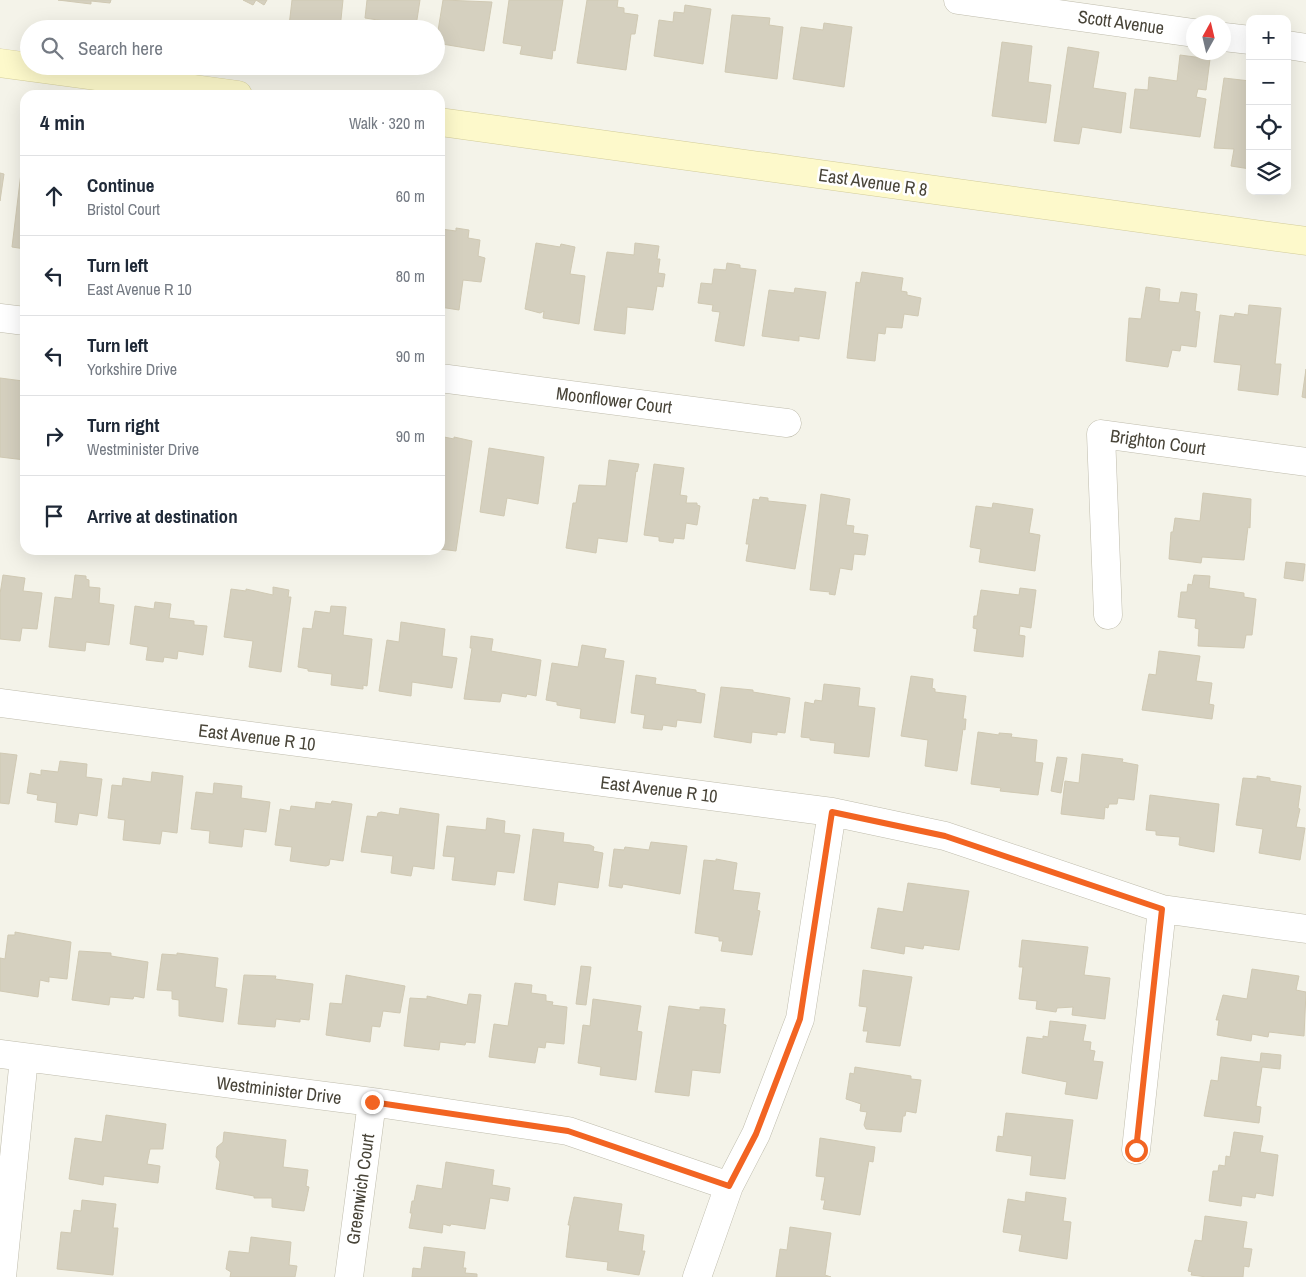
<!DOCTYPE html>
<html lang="en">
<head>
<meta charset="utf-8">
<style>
	:root { --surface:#fff; --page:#f6f6f7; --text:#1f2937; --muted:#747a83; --line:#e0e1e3 }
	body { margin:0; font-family:"Archivo Narrow",sans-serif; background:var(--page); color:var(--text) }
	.controls { position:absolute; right:15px; top:15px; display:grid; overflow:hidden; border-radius:10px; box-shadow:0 5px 20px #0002 }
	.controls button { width:45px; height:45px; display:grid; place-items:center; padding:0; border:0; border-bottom:1px solid var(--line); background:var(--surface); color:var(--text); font:25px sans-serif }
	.compass { position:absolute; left:1186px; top:15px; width:45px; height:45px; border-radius:50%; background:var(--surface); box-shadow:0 5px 20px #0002; rotate:8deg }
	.stop { position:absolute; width:15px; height:15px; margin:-11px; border:4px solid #f26422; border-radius:50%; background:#fff }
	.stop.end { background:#f26422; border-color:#fff; box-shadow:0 1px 5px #0008 }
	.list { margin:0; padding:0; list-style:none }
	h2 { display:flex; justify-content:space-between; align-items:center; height:65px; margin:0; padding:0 20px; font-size:21px }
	h2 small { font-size:16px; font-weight:400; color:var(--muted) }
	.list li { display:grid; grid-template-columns:32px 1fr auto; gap:15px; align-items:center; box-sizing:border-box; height:80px; padding:0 20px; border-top:1px solid var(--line) }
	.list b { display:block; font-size:19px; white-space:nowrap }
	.list p { margin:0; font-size:16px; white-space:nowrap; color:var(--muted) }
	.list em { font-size:16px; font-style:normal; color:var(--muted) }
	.icon { flex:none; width:28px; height:28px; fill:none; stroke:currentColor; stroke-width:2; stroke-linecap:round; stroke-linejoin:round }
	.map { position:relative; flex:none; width:1306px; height:1277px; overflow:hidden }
	.search { position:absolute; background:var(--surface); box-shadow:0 5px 20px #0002; left:20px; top:20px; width:425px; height:55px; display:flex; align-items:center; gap:12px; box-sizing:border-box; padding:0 18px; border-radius:28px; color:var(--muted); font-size:19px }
	.panel { position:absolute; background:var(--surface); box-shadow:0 5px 20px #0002; left:20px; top:90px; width:425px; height:465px; border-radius:15px }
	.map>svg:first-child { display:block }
	.building { fill:#d5d0bf; stroke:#d0c9b3 }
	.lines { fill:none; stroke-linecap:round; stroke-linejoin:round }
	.street-casing { stroke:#bfbcac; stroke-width:29 }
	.secondary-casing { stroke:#d2cc9a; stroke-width:29 }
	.street { stroke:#fff; stroke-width:28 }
	.secondary { stroke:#fdf9cb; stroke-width:28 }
	.route { stroke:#f26422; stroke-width:6 }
	.labels { text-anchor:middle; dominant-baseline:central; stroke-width:5; stroke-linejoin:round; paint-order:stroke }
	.street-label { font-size:18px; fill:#484438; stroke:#fff }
</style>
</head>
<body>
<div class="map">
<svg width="1306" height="1277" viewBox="0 0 1306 1277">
	<rect width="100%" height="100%" fill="#f4f3e9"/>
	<path class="building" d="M58,0H111L110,3L91,1V4Z
		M243,0H267L264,5L256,0L253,5Z
		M292,0H343L340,29H300L301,27L289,26Z
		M367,0H420L416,26L365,18Z
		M443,0L492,2L484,51L436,43Z
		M509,0H563L555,51L553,50L552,59L520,54L522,46L503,43Z
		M587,0H618L617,7L624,8V13L638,15L635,34H631L626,70L577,63Z
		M685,5L711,9L703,64L654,56L659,20L673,22L674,12L684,13Z
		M732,15L770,18L769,25L783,27L777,79L725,72Z
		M824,23L852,27L844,87L793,79L801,27L823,30Z
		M1002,42L1032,46L1028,82L1051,85L1046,123L992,116Z
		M1068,47L1099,52L1093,88L1126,93L1121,133L1082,127L1079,144L1054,141Z
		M1180,55L1210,59L1206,90L1198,89L1196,97L1206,99L1200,137L1130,128L1135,89L1148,90L1149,77L1177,81Z
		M1224,78L1250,81V169L1231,166L1234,149L1214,148Z
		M25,166V249L12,247L21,173H24Z
		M0,173L4,174L0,201Z
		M456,228L469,230L468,238L480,240L478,256L485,258L481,282L463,280L459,310L440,307L441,229L456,231Z
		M536,243L560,247L561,244L575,247L570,274L585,276L579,324L543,318L544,311L540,313L525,309Z
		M635,243L659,246L657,259H660L658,273L665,274L663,287L657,286L653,310L627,307L625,334L594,330L607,252L634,255Z
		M727,263L740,265V268L756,270L744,346L715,341L720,312L712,311L713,305L698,303L701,283L712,284L714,269L726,270Z
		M862,272L903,278L901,291L907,292V295L921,298L918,316L904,314L902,328L886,327L885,334L878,333L875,361L847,358L856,282L860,283Z
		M1146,287L1160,289L1159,301L1179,303L1181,292L1197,294L1195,311L1200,312L1196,347L1181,345L1180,351L1172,350L1168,367L1126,361L1129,318L1141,319Z
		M795,288L826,292L819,339L799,336V341L762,336L769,290L794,293Z
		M1249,305L1281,308L1275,364H1281L1278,395L1238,390L1241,365L1214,362L1220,315L1234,317L1235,313L1248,315Z
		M1306,369V398L1302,397Z
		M0,378L23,381L21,407L25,408V460L0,457Z
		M444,437L454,439V437L472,441L456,551L440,549V464Z
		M489,448L544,457L538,504L507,498L504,516L480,512Z
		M609,460L639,464L637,472L636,471L627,542L598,538L596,553L566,548L573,503H576L579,485L606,486Z
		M654,464L684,468L680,495L687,496L686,503H697V505L700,506L697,525L686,523L684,539L674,538L673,543L659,541V537L644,535Z
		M1203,493L1251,499L1250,528L1248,527L1244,560L1202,557L1201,563L1169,559L1171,532H1173L1175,518L1200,521Z
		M821,494L850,499L846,525L854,526L853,533L868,535L865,555L854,554L852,570L840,568L835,595L829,594L830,592L810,590Z
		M760,497L768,498V501L806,505L795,569L746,561L749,544H746L753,499L759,500Z
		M993,503L1033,509L1029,533L1040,535L1035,571L979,562L981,549L970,547L976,506L992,508Z
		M1286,562L1305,564L1303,581L1284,578Z
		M3,575L25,578L23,591L42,593L37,629L22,628L20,641L0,639V594Z
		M75,575L86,576V579L89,580V587L100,588L99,603L114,605L109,645L86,642L85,651L49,647L55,597L72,599Z
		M1194,575L1210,576L1209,588L1244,593V597L1256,599L1252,635H1246L1244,648L1198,646L1199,629L1195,628L1196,619L1178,617L1181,592H1187L1188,584L1192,585Z
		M273,587L289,590L288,597H291L281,672L249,667L253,641L224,637L231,589L246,591V589L273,595Z
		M1020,588L1036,590L1031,628L1020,626L1019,635L1025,636L1023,657L974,651L977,629L973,628L974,616H977L981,590L1019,595Z
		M155,602L171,604L169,618L194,621V625L207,626L203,655L178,651L177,659L164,657L163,662L146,660L148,647L130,644L135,606L154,609Z
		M331,606L346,607L343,635L372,639L367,686L363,685V689L331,685L332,674L308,671V669L298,667L303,628L312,629L315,611L330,613Z
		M401,622L445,629L442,656L457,658L452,688L412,682L411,696L379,691L387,640L399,642Z
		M471,636L493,639L491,651L541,660L536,696L527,694L526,697L502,693L500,702L464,699L472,648H470Z
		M582,645L606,649L604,658L624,661L615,723L580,718L581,709L557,705V702L546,700L552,663L578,667Z
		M1159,651L1200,656L1196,681L1212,683L1209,704L1214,705L1212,719L1142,710L1149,674L1156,675Z
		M636,675L656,678L655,684L696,690V692L705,694L701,723L677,720L676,727L663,725L662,730L643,728L645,715L631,713Z
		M911,676L933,679L932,688L935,689V692L966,696L963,719H966L965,730L963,729L957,771L925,766L928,740L901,736Z
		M824,684L860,688L858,706L875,708L869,757L834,753L835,743L810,740V738L801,737L805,702L814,704L815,700L822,701Z
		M721,687L753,690V692L790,698L785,733L777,732V735L752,732L751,743L714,737Z
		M978,732L999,735V733L1012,734L1011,737L1037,740L1035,762L1043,763L1038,795L1000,791L1001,788L971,784Z
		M0,753L17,755L9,804L0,803Z
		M1082,754L1123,759L1122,762L1138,765L1134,800L1118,798L1117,804H1109L1108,808L1105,807L1104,819L1061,814L1065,781L1079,783Z
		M1057,757L1067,758L1061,793L1051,791Z
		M60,761L87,764L86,777L102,779L97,816L79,813L77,825L55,822L57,803L37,800L38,795L27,793L30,773L41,775V770L58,772Z
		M152,772L183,776L177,833L162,831L160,844L123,840L125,820L108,818L112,785L122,786L123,778L151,782Z
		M1257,776L1270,778V781L1301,786L1298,808L1300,809L1296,827L1305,828L1300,860L1259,853L1263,829L1236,825L1243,778L1257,779Z
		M214,783L242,786L241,798L270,802L266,832L244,829L242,847L209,843L210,831L191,829L196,792L213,794Z
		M1150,795L1219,804L1214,852L1179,845L1180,837L1156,835V831L1146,830Z
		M332,801L352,804L343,861L330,859L329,865L326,866L290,861L292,847L275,845L280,809L290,811L291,806L315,809L316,802L331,804Z
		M400,808L439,814L434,869L413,866L411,876L391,873L393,856L361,852L367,816L377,817L378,813L381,812L399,815Z
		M487,818L505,821L504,833L520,835L514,873L497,871L495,885L452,880L455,857L443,856L447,826L486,830Z
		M533,829L564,833L563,842L590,845L594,847L593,851L603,853L598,888L558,882L555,905L524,900Z
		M651,842L687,846L680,894L623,884L622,888L609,886L614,849L624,850L625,847L649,850Z
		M716,859L737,863L733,890L760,893L757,910L760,911L752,955L721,951L723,941H719V937L695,933L704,860L716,861Z
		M908,883L969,891L959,950L924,945L923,949L905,946L904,954L871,948L878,908L903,912Z
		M15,932L71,942L67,979L49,977V982L40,980L38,997L0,991V958L5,959L8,935H15Z
		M1022,940L1088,947L1084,975L1110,978L1105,1019L1072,1015L1073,1007L1057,1008L1056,1012L1036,1009L1037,1001L1019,999L1023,967H1019Z
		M79,951L111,953V956L148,962L144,998L134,996L133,999L110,997L109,1005L72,1000Z
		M177,953L218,958L215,987L227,989L223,1022L179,1016V1000L172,999V991L157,990L162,954L177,955Z
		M581,966L591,967L586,1005L576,1004Z
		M1252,969L1299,976L1296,990L1306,992L1304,1036L1269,1032L1268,1037L1252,1034L1251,1041L1217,1035L1219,1020H1216L1223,995L1247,999Z
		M863,970L912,977L900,1046L866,1042L868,1031H863L867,1007L859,1006Z
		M244,975L276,976L275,979L313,984L309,1020L300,1019V1022L276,1019L275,1027L238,1024Z
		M346,975L405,986L400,1013L383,1011L380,1027L372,1026L370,1042L326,1035L330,1003L342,1004Z
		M515,983L532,985L531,993L546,995V1001L553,1002L552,1005L567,1007L564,1044L546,1042L545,1048L538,1047L535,1063L489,1057L494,1024L508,1026Z
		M469,994L481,995L475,1043L466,1042L465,1045L440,1042L439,1050L404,1046L410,998L427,999V996L467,1005Z
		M593,999L641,1006L637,1031L642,1032L636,1080L600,1075L601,1067L578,1063L583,1025L590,1026Z
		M669,1006L700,1010V1007H704L725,1009L723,1024L726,1025L720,1073L692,1070L689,1096L655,1092Z
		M1050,1021L1086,1025L1083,1041L1091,1042L1090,1050L1095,1051L1093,1061L1103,1062L1097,1099L1065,1094L1067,1082L1022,1073L1027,1037L1043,1039V1036L1048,1037Z
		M1261,1053L1281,1055L1280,1069L1262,1067L1256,1106L1261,1107L1259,1123L1204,1116L1211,1080L1218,1081L1221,1057L1260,1062Z
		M855,1067L911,1076V1079L921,1080L916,1113L906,1111L905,1116H903L901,1132L866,1129L864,1125L867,1112L860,1111L861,1104L846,1099L850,1073L854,1074Z
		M1006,1113L1073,1120L1065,1179L1030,1175L1032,1156L996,1151L998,1136L1003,1137Z
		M106,1115L166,1124L163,1149H150L147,1164L160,1166L158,1183L104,1176L103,1185L69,1179L75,1138L102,1142Z
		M224,1132L286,1140L283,1167L308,1170L306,1186L309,1187L304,1211L272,1207V1198H254V1196L216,1189L220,1162L216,1157L217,1147L223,1142Z
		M1234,1132L1263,1136L1260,1152L1278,1155L1273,1196L1256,1193L1255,1198L1242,1196L1241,1206L1209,1201L1213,1171H1218L1219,1165L1225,1166L1226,1156L1230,1157Z
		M820,1138L875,1147L873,1162L869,1161L860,1215L823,1209L825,1200H821L825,1177L816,1176Z
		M446,1162L494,1170L492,1185L510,1188L508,1201L490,1198L485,1229L451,1224L450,1226L443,1224L442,1233L409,1228L412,1213H410L412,1201H414L417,1185L442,1189Z
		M1026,1192L1066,1198L1063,1221L1071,1222L1067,1259L1019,1251L1022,1235L1003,1232L1008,1199L1025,1202Z
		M574,1197L622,1204L618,1231L644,1235L642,1251H645L639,1275L607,1270L608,1262L566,1257L570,1225H568Z
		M82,1200L116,1204L113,1228H118L113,1275L57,1269L61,1232L71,1233L74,1210L81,1211Z
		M1205,1216L1247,1222L1243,1248L1252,1249L1249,1267L1244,1266L1243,1277H1207L1191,1275L1192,1272L1188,1271L1195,1240L1202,1241Z
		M790,1227L831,1233L825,1275L831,1277H776L780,1249L787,1250Z
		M251,1237L291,1242L289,1265L297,1266L295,1277H230L231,1272L226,1269L229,1251L249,1253Z
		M424,1247L465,1252L463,1268H466L465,1273L477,1274V1277H412L413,1268L421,1269Z"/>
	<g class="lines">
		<g class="street-casing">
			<path id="street" d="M958,0L1194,33
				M1224,37L1250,40
				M1287,45L1306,48
				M0,318L25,321
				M440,378L787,423
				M1108,615L1101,434L1306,462
				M0,703L832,812L945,836L1162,909L1306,929
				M0,1054L372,1102L568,1131L729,1186
				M1136,1150L1162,909
				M2,1277L24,1058
				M349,1277L372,1102
				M697,1277L729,1186L756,1134L800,1019L832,812"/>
		</g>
		<g class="secondary-casing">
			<path id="secondary" d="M0,63L238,95
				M440,122L1306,241"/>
		</g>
		<use href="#street" class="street"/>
		<use href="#secondary" class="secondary"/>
	</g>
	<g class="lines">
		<path class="route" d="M372,1102L568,1131L729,1186L756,1134L800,1019L832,812L945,836L1162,909L1136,1150"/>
	</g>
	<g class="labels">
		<g class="street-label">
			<text transform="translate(1121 22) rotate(8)">Scott Avenue</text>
			<text transform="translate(873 182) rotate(8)">East Avenue R 8</text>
			<text transform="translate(614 400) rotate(7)">Moonflower Court</text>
			<text transform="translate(1158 442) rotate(8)">Brighton Court</text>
			<text transform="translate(257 737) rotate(7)">East Avenue R 10</text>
			<text transform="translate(659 789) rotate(7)">East Avenue R 10</text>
			<text transform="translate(279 1090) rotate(7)">Westminister Drive</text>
			<text transform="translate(360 1189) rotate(-82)">Greenwich Court</text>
		</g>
	</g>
</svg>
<div class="controls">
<button>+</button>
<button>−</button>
<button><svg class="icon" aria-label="locate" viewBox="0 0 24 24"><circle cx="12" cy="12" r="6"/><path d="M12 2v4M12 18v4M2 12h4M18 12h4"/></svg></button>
<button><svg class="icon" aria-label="layers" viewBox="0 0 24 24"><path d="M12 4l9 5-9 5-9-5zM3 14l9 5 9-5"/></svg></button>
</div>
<svg class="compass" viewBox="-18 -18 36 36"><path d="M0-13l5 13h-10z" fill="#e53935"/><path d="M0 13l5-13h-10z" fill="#747a83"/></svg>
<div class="stop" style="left:1136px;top:1150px"></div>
<div class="stop end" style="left:372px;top:1102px"></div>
<div class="search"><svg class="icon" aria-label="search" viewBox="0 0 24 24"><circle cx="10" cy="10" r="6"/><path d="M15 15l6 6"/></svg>Search here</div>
<section class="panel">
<h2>4 min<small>Walk · 320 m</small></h2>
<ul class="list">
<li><svg class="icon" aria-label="ahead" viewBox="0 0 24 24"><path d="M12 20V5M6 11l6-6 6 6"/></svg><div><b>Continue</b><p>Bristol Court</p></div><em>60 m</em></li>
<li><svg class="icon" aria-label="left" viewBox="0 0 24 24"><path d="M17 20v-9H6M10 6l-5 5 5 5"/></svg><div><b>Turn left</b><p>East Avenue R 10</p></div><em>80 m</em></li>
<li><svg class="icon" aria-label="left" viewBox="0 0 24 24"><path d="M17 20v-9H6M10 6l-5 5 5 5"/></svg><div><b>Turn left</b><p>Yorkshire Drive</p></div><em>90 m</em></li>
<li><svg class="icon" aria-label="right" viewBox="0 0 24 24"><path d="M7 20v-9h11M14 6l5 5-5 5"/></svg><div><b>Turn right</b><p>Westminister Drive</p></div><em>90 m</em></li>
<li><svg class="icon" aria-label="arrive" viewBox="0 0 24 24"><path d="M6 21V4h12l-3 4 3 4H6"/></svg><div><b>Arrive at destination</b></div></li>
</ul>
</section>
</div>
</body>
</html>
